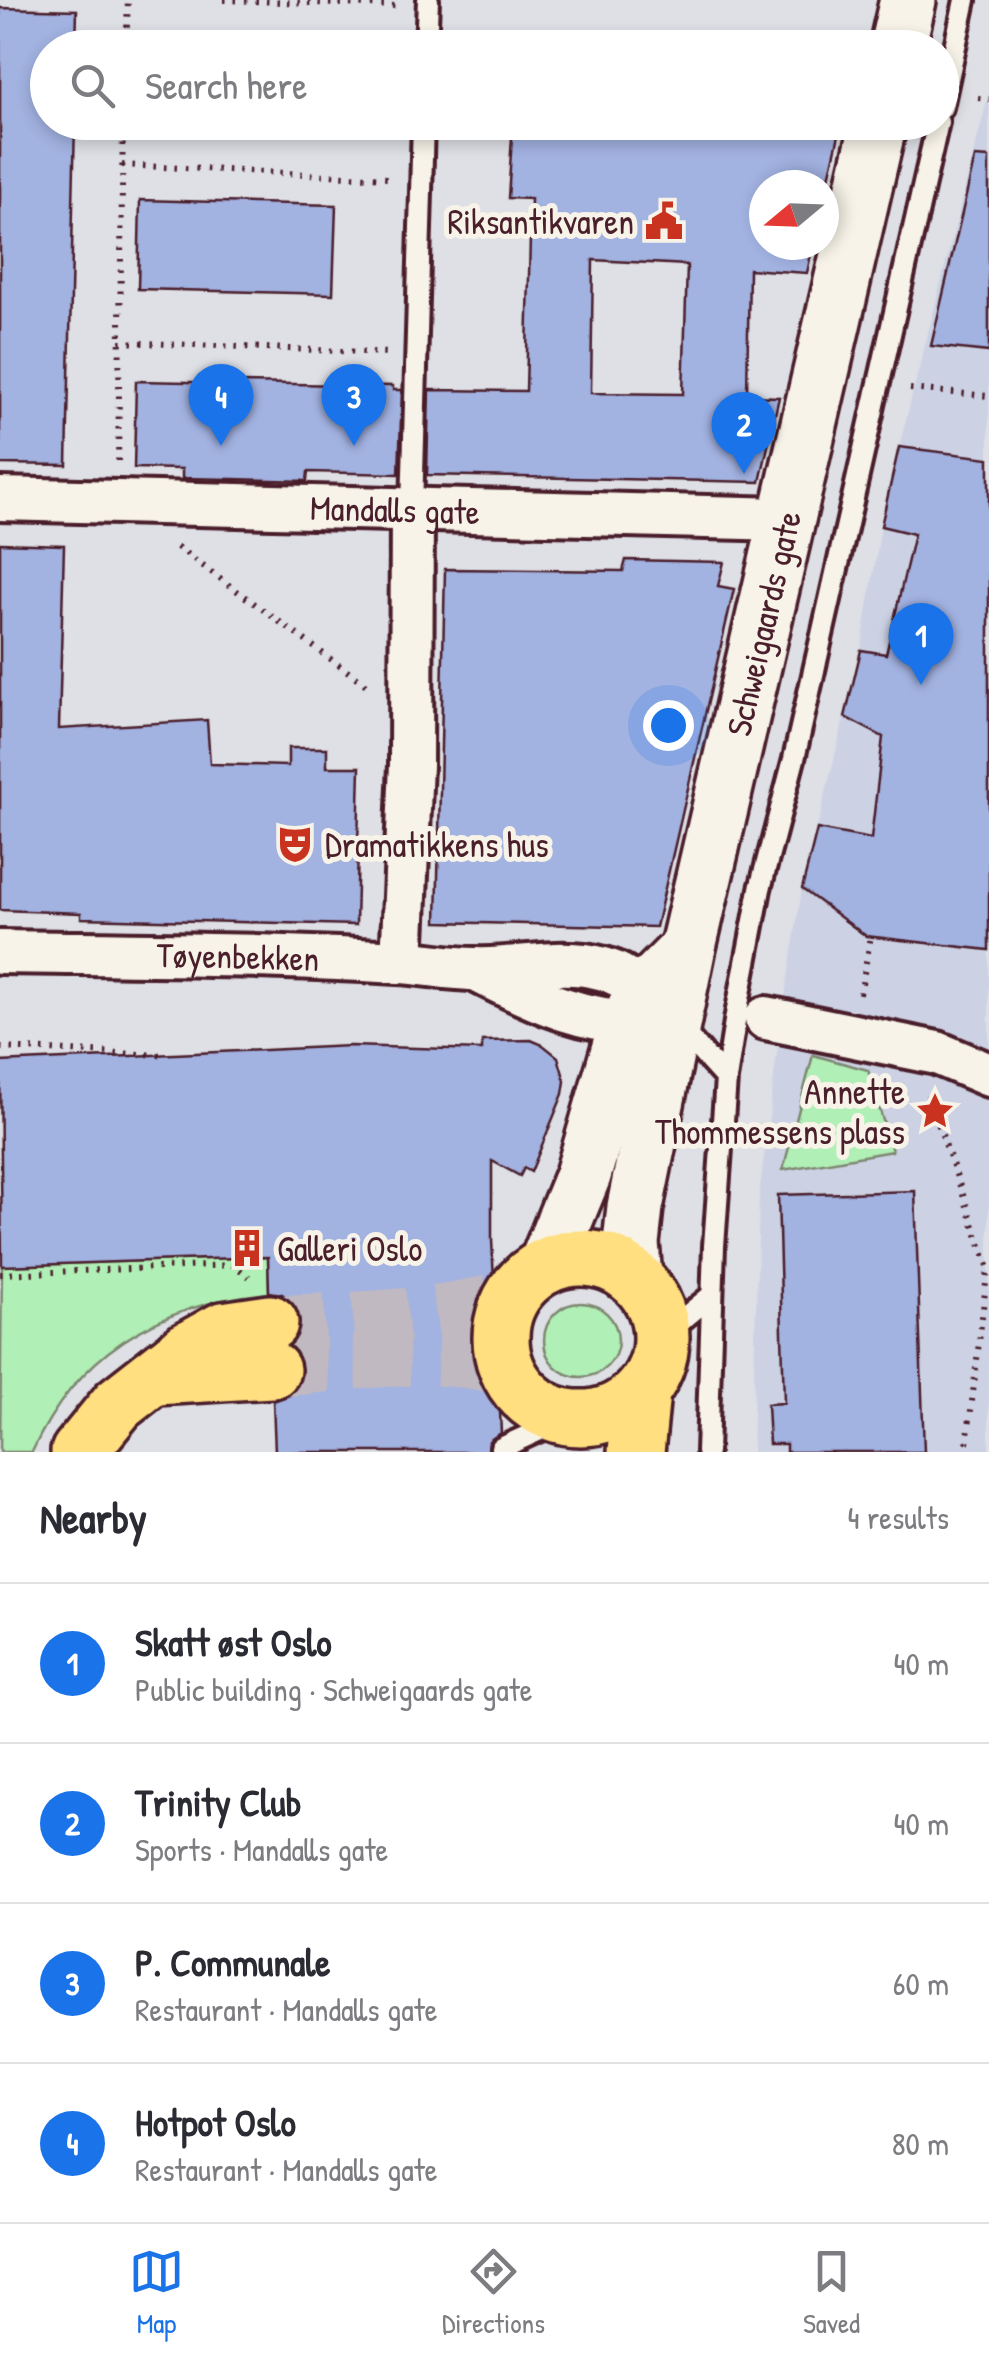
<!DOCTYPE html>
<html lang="en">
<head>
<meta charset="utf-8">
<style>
	:root { --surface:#fff; --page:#f7f7f7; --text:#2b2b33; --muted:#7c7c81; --line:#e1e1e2; --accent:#1a73e8 }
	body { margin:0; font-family:"Patrick Hand",sans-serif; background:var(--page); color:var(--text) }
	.compass { position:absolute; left:749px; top:170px; width:90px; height:90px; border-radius:50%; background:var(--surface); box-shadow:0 5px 15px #0003; rotate:251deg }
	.you { position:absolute; left:668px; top:725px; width:35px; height:35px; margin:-25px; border:8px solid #fff; border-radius:50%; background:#1a73e8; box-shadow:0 0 0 15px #1a73e833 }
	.badge { display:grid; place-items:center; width:65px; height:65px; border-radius:50%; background:var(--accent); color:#fff; font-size:32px; font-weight:700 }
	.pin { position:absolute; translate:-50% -82px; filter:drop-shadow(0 2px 5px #0008) }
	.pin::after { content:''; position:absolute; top:52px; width:35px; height:30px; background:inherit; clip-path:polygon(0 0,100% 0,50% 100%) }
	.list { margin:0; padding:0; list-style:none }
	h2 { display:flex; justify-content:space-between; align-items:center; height:130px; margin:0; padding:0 40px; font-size:42px }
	h2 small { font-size:32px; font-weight:400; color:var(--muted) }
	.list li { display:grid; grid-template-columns:65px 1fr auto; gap:30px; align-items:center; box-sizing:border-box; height:160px; padding:0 40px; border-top:2px solid var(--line) }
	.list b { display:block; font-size:38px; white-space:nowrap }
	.list p { margin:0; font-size:32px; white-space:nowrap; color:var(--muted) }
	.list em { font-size:32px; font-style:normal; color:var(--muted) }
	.icon { flex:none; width:55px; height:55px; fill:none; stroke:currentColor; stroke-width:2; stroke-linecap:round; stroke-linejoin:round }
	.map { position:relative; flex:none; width:989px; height:1452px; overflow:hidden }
	.search { position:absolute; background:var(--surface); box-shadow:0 5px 15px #0003; left:30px; right:30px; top:30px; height:110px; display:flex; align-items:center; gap:25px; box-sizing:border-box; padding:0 35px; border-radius:55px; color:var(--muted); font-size:38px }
	.sheet { height:770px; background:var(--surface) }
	nav { display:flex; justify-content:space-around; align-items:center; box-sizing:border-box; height:140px; border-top:2px solid var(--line); background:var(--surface); font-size:28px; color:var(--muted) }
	nav a { display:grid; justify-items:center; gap:5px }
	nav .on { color:var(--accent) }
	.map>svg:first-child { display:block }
	.built { fill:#ccd2e4 }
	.green { fill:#b0efb6; stroke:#7d8770; stroke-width:2.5 }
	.building { fill:#a2b2e1; stroke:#4a1f2b; stroke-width:2.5; fill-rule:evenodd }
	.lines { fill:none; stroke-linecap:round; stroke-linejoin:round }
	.highway-tunnel { stroke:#c0b9c1; stroke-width:55; stroke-dasharray:55 28; stroke-linecap:butt }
	.lane-casing { stroke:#4a1f2b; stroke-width:28 }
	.street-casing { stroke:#4a1f2b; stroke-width:50 }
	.secondary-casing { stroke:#4a1f2b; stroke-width:62 }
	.highway-casing { stroke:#4a1f2b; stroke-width:62 }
	.path { stroke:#4a1f2b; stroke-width:6; stroke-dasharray:2.5 8; stroke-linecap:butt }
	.lane { stroke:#f7f3e8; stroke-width:20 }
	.street { stroke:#f7f3e8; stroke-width:42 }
	.secondary { stroke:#f7f3e8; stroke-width:55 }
	.highway { stroke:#ffdf80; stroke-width:55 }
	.labels { text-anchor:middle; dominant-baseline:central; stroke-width:10; stroke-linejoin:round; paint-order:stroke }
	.poi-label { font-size:35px; fill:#4a1f2b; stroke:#f7f3e8; text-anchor:end }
	.street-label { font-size:35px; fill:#4a1f2b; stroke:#f7f3e8 }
</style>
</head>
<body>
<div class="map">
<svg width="989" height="1452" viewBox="0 0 989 1452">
	<rect width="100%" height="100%" fill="#dee0e6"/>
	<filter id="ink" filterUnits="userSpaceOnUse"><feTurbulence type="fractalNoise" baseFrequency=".01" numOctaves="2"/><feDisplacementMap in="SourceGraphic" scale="20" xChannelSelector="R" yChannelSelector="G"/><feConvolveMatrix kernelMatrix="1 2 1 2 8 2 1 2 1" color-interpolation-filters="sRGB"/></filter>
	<g filter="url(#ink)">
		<path class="built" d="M989,93V1452H752L759,1196L781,1021L802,889L861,650L881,526L899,447Z"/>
		<path class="green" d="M813,1055L868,1070L892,1151L783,1170Z
			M268,1257L269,1293C162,1303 78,1351 32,1452H0L2,1266Z
			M544 1340a37 37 0 1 1 74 0a37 37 0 1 1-74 0Z"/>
		<path class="building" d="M0,8L77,10L76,48H48V122H75L67,465L0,464Z
			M513,122H842L824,199V185H764V245H813L807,273L749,269L747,396L779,397L760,482L427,475L429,390L526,391L531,199L508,198ZM593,260L687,265L683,394L591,393Z
			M975,157L989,158V352L931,346Z
			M140,200L336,205L333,294L138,289Z
			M136,381L393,386V390H402L399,474L308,472L307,481L232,479L182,478V469L134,468Z
			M899,447L989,458V950L866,936L802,889L817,829L871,839L883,737L845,717L861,650L886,654L914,534L881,526Z
			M0,543L64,545L59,729L207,720L210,764L288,766V748H327V767H360L356,925L81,918V913L0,910Z
			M626,560L724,562L718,586L734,589L656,927L437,922L445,569L623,571Z
			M531,1040L543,1045L558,1057L565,1081L563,1094L531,1172L524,1168L520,1176L492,1161V1239L501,1433L489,1441L488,1452H275L273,1401L290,1395L300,1383L303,1369L298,1354L291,1346L299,1334L301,1317L294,1303L282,1294L269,1292L268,1257L2,1266L0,1062L350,1046L482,1050V1041Z
			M915,1191L924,1452H786V1444H769L767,1404L784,1403L778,1195Z"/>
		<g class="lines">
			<path class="highway-tunnel" d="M270,1323C351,1319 433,1319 512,1297
				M272,1370C348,1364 433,1347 507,1369"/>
			<g class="lane-casing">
				<path id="lane" d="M426,48L428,0
					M942,107L965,0
					M412,509L423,122
					M677,1025L726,1079
					M662,1336L711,1296
					M501,1448L566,1418
					M707,1452L714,1246L726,1079L736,1015L760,889L794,759L938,122"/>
			</g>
			<g class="street-casing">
				<g id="street">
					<path id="s1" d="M0,499L787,519"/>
					<path id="s2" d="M0,952C133,954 266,954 398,962C424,963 449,969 475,969C518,971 561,956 604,969C630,977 647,995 665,1013"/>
					<path d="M402,962L411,765L412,509"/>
					<path d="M476,970C534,1000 588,1026 655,1022"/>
					<path d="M766,1018L937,1053L989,1075"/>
				</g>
			</g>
			<g class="secondary-casing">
				<g id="secondary">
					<path d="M897,48L908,0"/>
					<path d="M546,1266L583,1175L627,1023L644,993L684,953"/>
					<path id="s3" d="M634,1277L631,1243L635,1207L687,951L879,122"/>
				</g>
			</g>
			<g class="highway-casing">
				<path id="highway" d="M501 1338a80 80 0 1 1 160 0a80 80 0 1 1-160 0Z
					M156,1377L272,1370
					M79,1452L118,1404L187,1350L223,1330L270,1323
					M636,1452L642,1392"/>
			</g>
			<path class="path" d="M224,0L397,6
				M126,48L128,0
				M978,98L989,99
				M122,165L389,178
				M120,342L388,353
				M910,389L989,396
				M118,461L123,122
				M177,547L369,687
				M860,994L871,936
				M0,1048L164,1055
				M928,1095L988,1266L966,1452
				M0,1274L234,1265L249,1277"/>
			<use href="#lane" class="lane"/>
			<use href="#street" class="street"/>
			<use href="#secondary" class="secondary"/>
			<use href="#highway" class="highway"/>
		</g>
	</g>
	<defs>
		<g id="civic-bare" transform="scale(3)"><path d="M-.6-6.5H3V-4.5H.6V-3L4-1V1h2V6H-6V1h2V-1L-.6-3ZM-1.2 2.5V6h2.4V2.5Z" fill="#c8321e" stroke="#f7f3e8" stroke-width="2.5" paint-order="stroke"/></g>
		<g id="theatre-bare" transform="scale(3)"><path d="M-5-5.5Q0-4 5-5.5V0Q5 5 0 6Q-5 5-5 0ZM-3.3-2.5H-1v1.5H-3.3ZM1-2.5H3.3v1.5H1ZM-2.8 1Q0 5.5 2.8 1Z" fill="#c8321e" stroke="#f7f3e8" stroke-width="2.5" paint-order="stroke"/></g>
		<g id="sight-bare" transform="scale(3)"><path d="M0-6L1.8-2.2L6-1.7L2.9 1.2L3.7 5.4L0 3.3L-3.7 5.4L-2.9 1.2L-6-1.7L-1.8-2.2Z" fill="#c8321e" stroke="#f7f3e8" stroke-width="2.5" paint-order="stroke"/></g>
		<g id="building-bare" transform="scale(3)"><path d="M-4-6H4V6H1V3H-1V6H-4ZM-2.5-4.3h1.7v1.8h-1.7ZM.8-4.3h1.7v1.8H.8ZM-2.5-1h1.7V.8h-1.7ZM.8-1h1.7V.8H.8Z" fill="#c8321e" stroke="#f7f3e8" stroke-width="2.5" paint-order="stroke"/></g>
	</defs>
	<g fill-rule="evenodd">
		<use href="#civic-bare" x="664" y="221"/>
		<use href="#theatre-bare" x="295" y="844"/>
		<use href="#sight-bare" x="935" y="1111"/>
		<use href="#building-bare" x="247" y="1248"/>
	</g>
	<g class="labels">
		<g class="poi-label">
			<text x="634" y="221">Riksantikvaren</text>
			<text x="325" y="844" text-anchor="start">Dramatikkens hus</text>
			<text x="905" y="1091">Annette<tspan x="905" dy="40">Thommessens plass</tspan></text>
			<text x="277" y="1248" text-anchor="start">Galleri Oslo</text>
		</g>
		<g class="street-label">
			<text stroke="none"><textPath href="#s1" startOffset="395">Mandalls gate</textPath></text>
			<text stroke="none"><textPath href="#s3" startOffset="668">Schweigaards gate</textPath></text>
			<text stroke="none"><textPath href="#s2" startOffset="238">Tøyenbekken</textPath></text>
		</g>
	</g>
</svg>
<svg class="compass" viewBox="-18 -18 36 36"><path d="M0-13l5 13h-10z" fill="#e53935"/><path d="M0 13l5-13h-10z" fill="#7c7c81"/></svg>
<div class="you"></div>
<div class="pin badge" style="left:921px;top:685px">1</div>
<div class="pin badge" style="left:744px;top:474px">2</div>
<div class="pin badge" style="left:354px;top:446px">3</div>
<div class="pin badge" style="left:221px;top:446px">4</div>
<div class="search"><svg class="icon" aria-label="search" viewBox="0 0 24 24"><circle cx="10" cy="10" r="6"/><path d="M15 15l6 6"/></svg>Search here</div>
</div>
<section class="sheet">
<h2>Nearby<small>4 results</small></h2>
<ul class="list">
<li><span class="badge">1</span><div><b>Skatt øst Oslo</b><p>Public building · Schweigaards gate</p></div><em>40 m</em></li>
<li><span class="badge">2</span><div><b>Trinity Club</b><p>Sports · Mandalls gate</p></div><em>40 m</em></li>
<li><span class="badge">3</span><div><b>P. Communale</b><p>Restaurant · Mandalls gate</p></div><em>60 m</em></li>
<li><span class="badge">4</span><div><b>Hotpot Oslo</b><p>Restaurant · Mandalls gate</p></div><em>80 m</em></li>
</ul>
</section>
<nav>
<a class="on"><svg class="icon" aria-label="map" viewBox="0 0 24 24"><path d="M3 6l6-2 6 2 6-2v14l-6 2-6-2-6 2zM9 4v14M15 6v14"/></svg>Map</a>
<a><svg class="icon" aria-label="directions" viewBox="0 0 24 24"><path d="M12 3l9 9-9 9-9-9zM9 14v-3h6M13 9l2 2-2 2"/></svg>Directions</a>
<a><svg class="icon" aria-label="saved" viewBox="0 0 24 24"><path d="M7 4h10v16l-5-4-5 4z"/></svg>Saved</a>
</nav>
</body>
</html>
